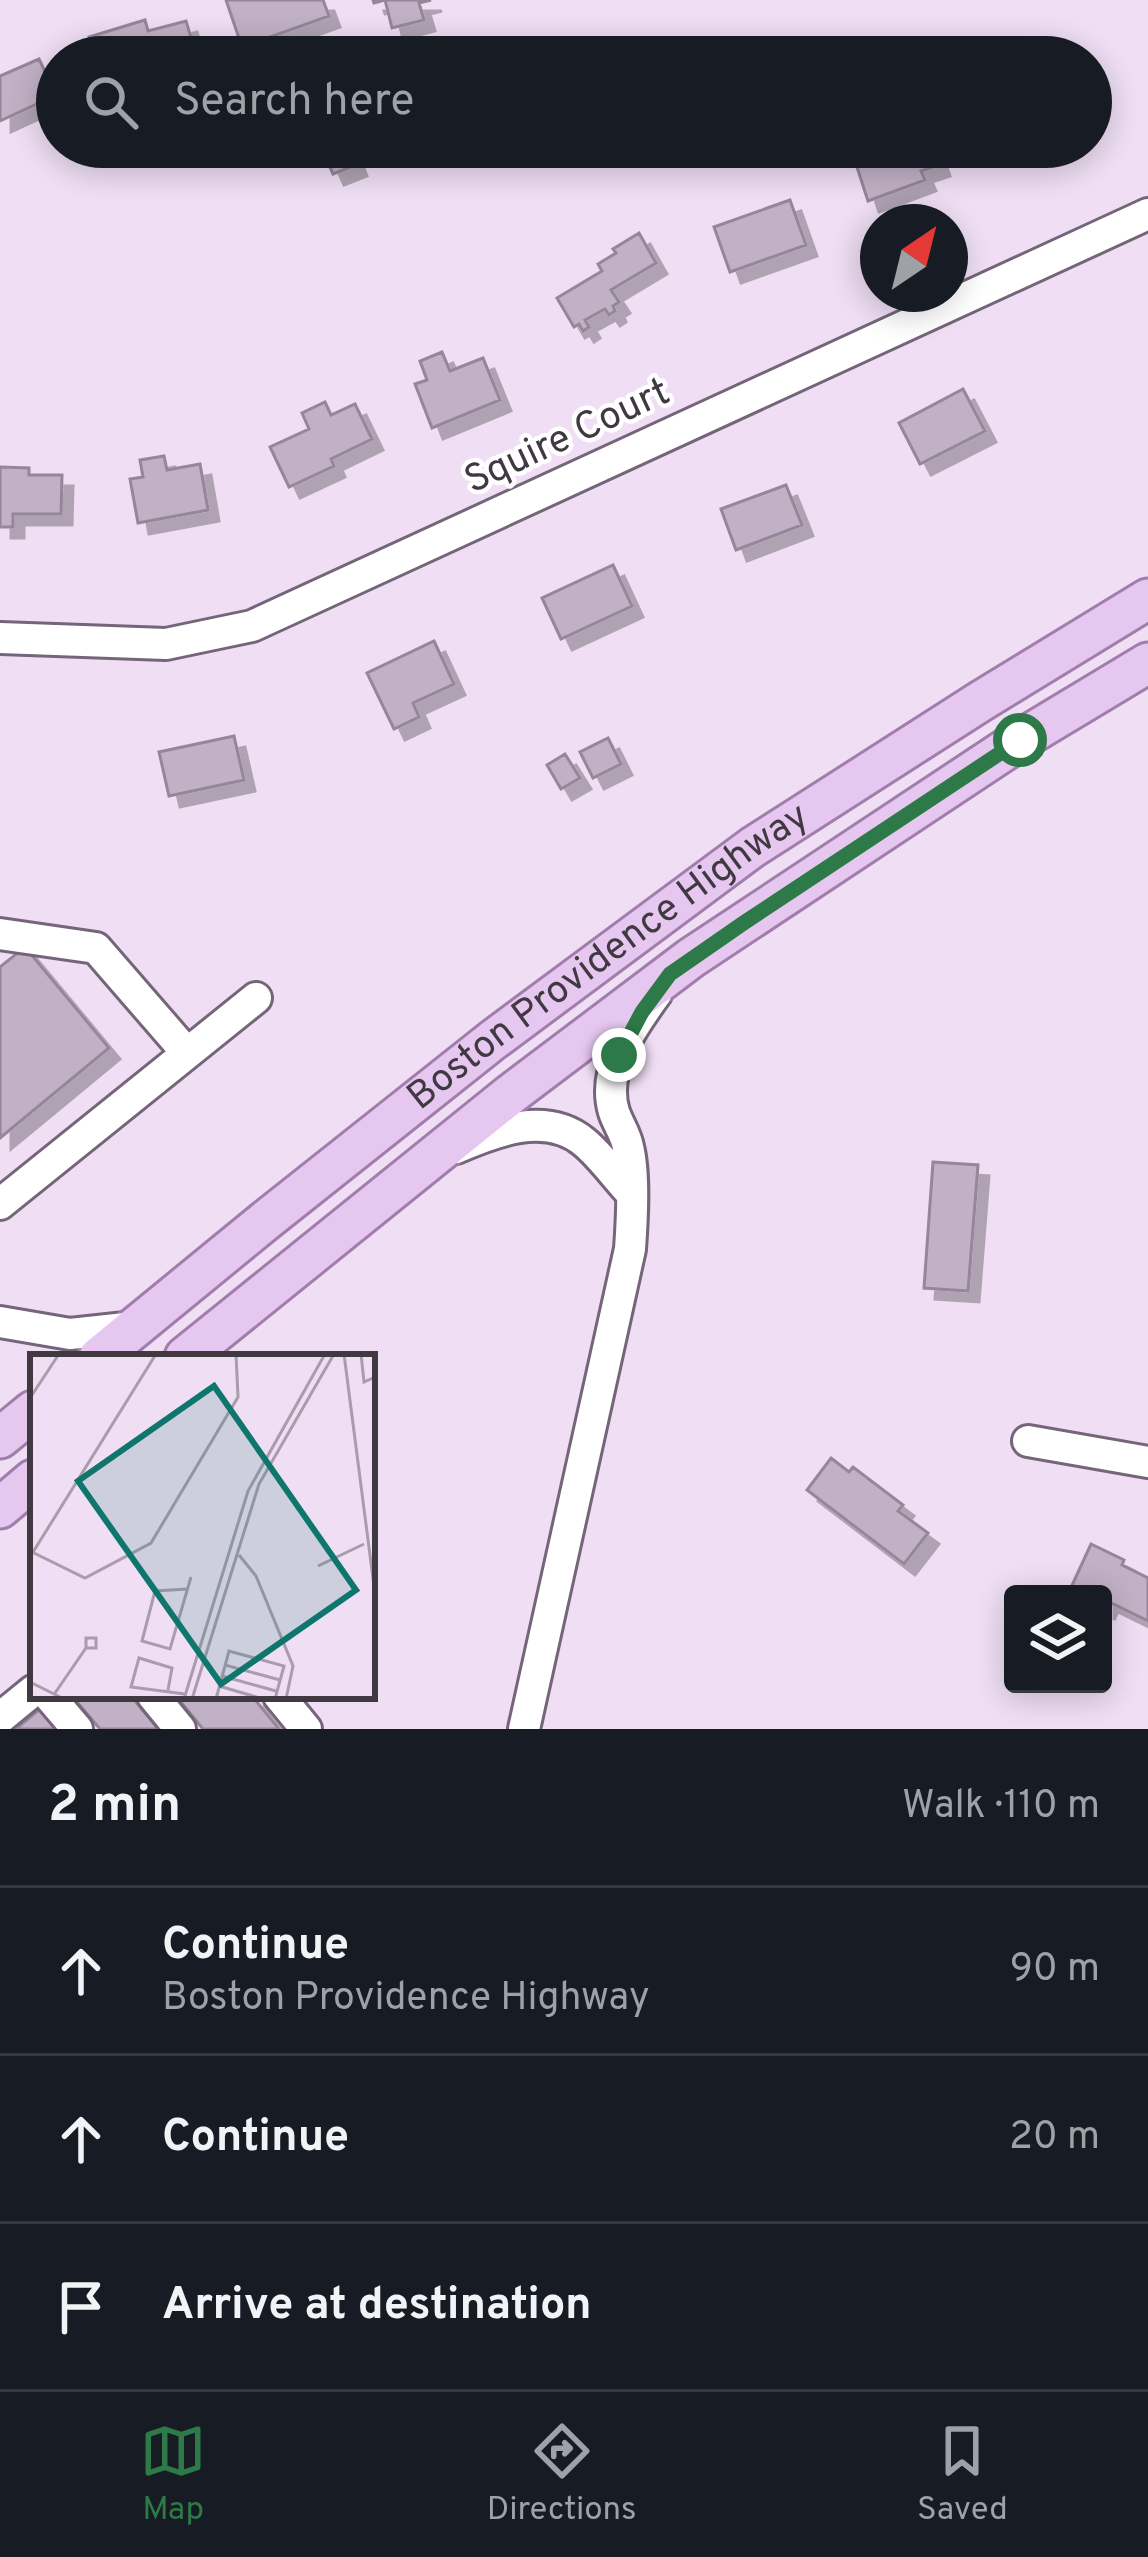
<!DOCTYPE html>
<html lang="en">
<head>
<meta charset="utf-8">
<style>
	:root { --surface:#171b24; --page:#242831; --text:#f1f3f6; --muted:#9ea1a6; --line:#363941; --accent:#2d7948 }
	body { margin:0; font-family:Overpass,sans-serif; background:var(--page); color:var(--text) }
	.controls { position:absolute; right:36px; bottom:36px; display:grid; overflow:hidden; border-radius:12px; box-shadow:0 6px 30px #0003 }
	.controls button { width:108px; height:108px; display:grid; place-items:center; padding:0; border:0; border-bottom:3px solid var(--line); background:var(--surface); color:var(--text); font:60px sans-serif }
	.compass { position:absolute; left:860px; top:204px; width:108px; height:108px; border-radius:50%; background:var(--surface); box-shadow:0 6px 30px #0003; rotate:35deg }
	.stop { position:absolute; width:36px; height:36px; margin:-27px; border:9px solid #2d7948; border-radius:50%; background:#fff }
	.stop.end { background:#2d7948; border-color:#fff; box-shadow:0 3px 12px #0008 }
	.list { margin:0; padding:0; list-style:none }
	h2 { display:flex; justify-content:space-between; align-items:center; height:156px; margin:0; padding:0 48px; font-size:51px }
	h2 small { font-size:39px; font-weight:400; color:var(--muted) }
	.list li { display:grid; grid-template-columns:78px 1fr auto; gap:36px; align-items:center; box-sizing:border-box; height:168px; padding:0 48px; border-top:3px solid var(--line) }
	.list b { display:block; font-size:45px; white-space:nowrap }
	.list p { margin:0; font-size:39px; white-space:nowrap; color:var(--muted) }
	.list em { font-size:39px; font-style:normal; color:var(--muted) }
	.icon { flex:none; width:66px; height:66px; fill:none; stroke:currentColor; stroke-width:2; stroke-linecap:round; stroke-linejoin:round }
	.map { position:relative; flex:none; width:1148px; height:1729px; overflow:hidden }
	.search { position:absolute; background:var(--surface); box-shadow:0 6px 30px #0003; left:36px; right:36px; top:36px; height:132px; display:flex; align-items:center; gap:30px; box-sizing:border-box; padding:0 42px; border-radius:66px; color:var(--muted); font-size:45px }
	.sheet { height:660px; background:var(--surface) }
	nav { display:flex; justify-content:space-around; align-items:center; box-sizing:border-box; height:168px; border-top:3px solid var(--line); background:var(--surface); font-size:33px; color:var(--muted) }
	nav a { display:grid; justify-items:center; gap:6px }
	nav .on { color:var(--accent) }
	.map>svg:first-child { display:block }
	.building { fill:#c1b1c6; stroke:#95869a; stroke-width:3; filter:url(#shadow) }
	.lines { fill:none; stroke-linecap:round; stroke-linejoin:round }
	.minor-casing { stroke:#746578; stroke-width:36 }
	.major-casing { stroke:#a17dac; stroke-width:45 }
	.minor { stroke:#fff; stroke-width:30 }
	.major { stroke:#e6c7ef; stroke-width:39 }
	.route { stroke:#2d7948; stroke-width:15 }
	.labels { text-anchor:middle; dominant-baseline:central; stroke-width:9; stroke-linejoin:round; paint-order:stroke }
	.street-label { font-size:39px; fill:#403942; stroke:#fff }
	.inset-road { fill:none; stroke:#a99cad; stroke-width:3 }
	.view { fill:#0f766e; fill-opacity:0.15; stroke:#0f766e; stroke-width:6 }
	.inset-edge { fill:none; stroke:#403942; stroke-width:6 }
</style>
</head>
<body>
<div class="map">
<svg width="1148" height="1729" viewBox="0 0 1148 1729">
	<defs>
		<filter id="shadow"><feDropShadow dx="11" dy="11" stdDeviation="0" flood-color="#0004"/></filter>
	</defs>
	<rect width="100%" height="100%" fill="#efdef4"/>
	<path class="building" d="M226,0H323L329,16L242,47Z
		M373,0H431L419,3L424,20L392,28L385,0L374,3Z
		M145,20L148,31L186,21L197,57H95L89,37Z
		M39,59L56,95L0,121V76Z
		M904,147H933L939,165L921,171L925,180L868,201L856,164Z
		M349,148L356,165L333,174L326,158Z
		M790,200L806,245L730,272L714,227Z
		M639,233L656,263L611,290L619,302L613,306L615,311L609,315L605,309L585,320L589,327L583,331L579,324L574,327L557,298L602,271L598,264L616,253L613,249Z
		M442,352L450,371L483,358L500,400L432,428L415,384L427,380L420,361Z
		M963,389L985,431L920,464L899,423Z
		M325,402L331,415L355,404L372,439L331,459L334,466L289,487L270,447L309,429L302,413Z
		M164,456L167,470L200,464L208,510L138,523L130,479L143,477L140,460Z
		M0,467L29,468V475H62L61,514H13V527H0Z
		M786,485L802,525L736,550L721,509Z
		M613,565L632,606L561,639L542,598Z
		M434,641L454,684L413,703L419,717L394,729L367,673Z
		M234,736L244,780L169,796L159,752Z
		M608,738L621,764L593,778L580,752Z
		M565,754L580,778L561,789L547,765Z
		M25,947L109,1048L0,1138V967Z
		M933,1162L978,1165L968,1291L924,1288Z
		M831,1458L849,1472L853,1467L903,1505L898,1511L928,1533L904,1564L807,1490Z
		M1091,1544L1124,1560L1122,1565L1148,1578V1621L1107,1601L1103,1609V1594H1068Z
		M72,1696H131L158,1729H100Z
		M176,1696H252L279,1729H203Z
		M41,1708L58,1729H16Z"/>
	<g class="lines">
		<g class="minor-casing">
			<path id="minor" d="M0,638L166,644L252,626L1148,214
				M0,934L96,948L187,1053
				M456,1148C495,1131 546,1111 584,1142C601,1156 615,1176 630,1192
				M0,1204L256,998
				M0,1322L70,1334L135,1327
				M1028,1441L1148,1462
				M49,1696L77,1729
				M153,1696L180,1729
				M279,1696L306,1729
				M0,1718L33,1691
				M524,1729L630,1249C632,1221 635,1174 628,1147C626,1135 618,1124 614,1112C601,1070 632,1027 656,994"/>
		</g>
		<g class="major-casing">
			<g id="major">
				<path id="s1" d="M99,1357L265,1221L493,1040L753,847L981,701L1148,599"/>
				<path d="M185,1357L511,1094L691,958L1020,740L1148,663"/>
				<path d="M0,1438L33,1411"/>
				<path d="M0,1508L33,1480"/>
			</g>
		</g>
		<use href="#minor" class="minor"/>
		<use href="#major" class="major"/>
	</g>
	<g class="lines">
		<path class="route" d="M619,1055L642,1012L670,974L745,922L1020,740"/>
	</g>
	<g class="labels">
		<g class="street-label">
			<text transform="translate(568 438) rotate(-25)">Squire Court</text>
			<text stroke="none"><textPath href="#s1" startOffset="648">Boston Providence Highway</textPath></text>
		</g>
	</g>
	<g transform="translate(30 1354)">
		<rect width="345" height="345" fill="#efdef4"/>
		<path class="inset-road" d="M314,0L345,240M331,0L334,28L345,23M0,44L29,0M2,198L55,224L121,189L208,43L206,0M209,201L226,222L263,312L256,345M0,203L126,0M288,212L334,190M157,235L125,237L112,287L140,295L161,223M195,311L250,326M192,322L246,337M0,328L34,345M189,332L233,345M138,336L142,314L109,304L101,333L155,340M25,339L56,294H66V284H56V294M154,345L218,137L295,0M162,345L229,130L304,0M186,345L199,297L254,312L245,345"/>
		<path class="view" d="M184,32L326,236L191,330L48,127Z"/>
		<rect width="345" height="345" class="inset-edge"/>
	</g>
</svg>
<div class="controls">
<button><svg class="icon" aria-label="layers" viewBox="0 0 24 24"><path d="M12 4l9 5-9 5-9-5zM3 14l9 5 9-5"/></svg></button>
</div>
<svg class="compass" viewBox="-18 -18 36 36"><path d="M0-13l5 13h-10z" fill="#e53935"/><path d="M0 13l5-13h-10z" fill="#9ea1a6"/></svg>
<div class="stop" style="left:1020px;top:740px"></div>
<div class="stop end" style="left:619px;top:1055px"></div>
<div class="search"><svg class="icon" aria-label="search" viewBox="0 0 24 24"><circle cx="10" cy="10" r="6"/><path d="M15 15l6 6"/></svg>Search here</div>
</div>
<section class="sheet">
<h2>2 min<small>Walk · 110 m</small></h2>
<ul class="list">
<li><svg class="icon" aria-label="ahead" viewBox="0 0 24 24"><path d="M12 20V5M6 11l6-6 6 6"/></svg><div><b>Continue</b><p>Boston Providence Highway</p></div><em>90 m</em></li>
<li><svg class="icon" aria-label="ahead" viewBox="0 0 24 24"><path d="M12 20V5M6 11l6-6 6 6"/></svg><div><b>Continue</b></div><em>20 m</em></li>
<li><svg class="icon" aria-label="arrive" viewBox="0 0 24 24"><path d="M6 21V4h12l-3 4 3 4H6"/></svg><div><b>Arrive at destination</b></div></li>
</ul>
</section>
<nav>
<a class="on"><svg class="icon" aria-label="map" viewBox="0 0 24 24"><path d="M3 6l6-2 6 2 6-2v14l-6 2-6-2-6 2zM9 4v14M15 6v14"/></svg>Map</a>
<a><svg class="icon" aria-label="directions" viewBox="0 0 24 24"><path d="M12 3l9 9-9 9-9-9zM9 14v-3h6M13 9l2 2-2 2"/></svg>Directions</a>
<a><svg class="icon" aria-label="saved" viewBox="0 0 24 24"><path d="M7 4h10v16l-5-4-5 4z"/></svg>Saved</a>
</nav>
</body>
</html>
